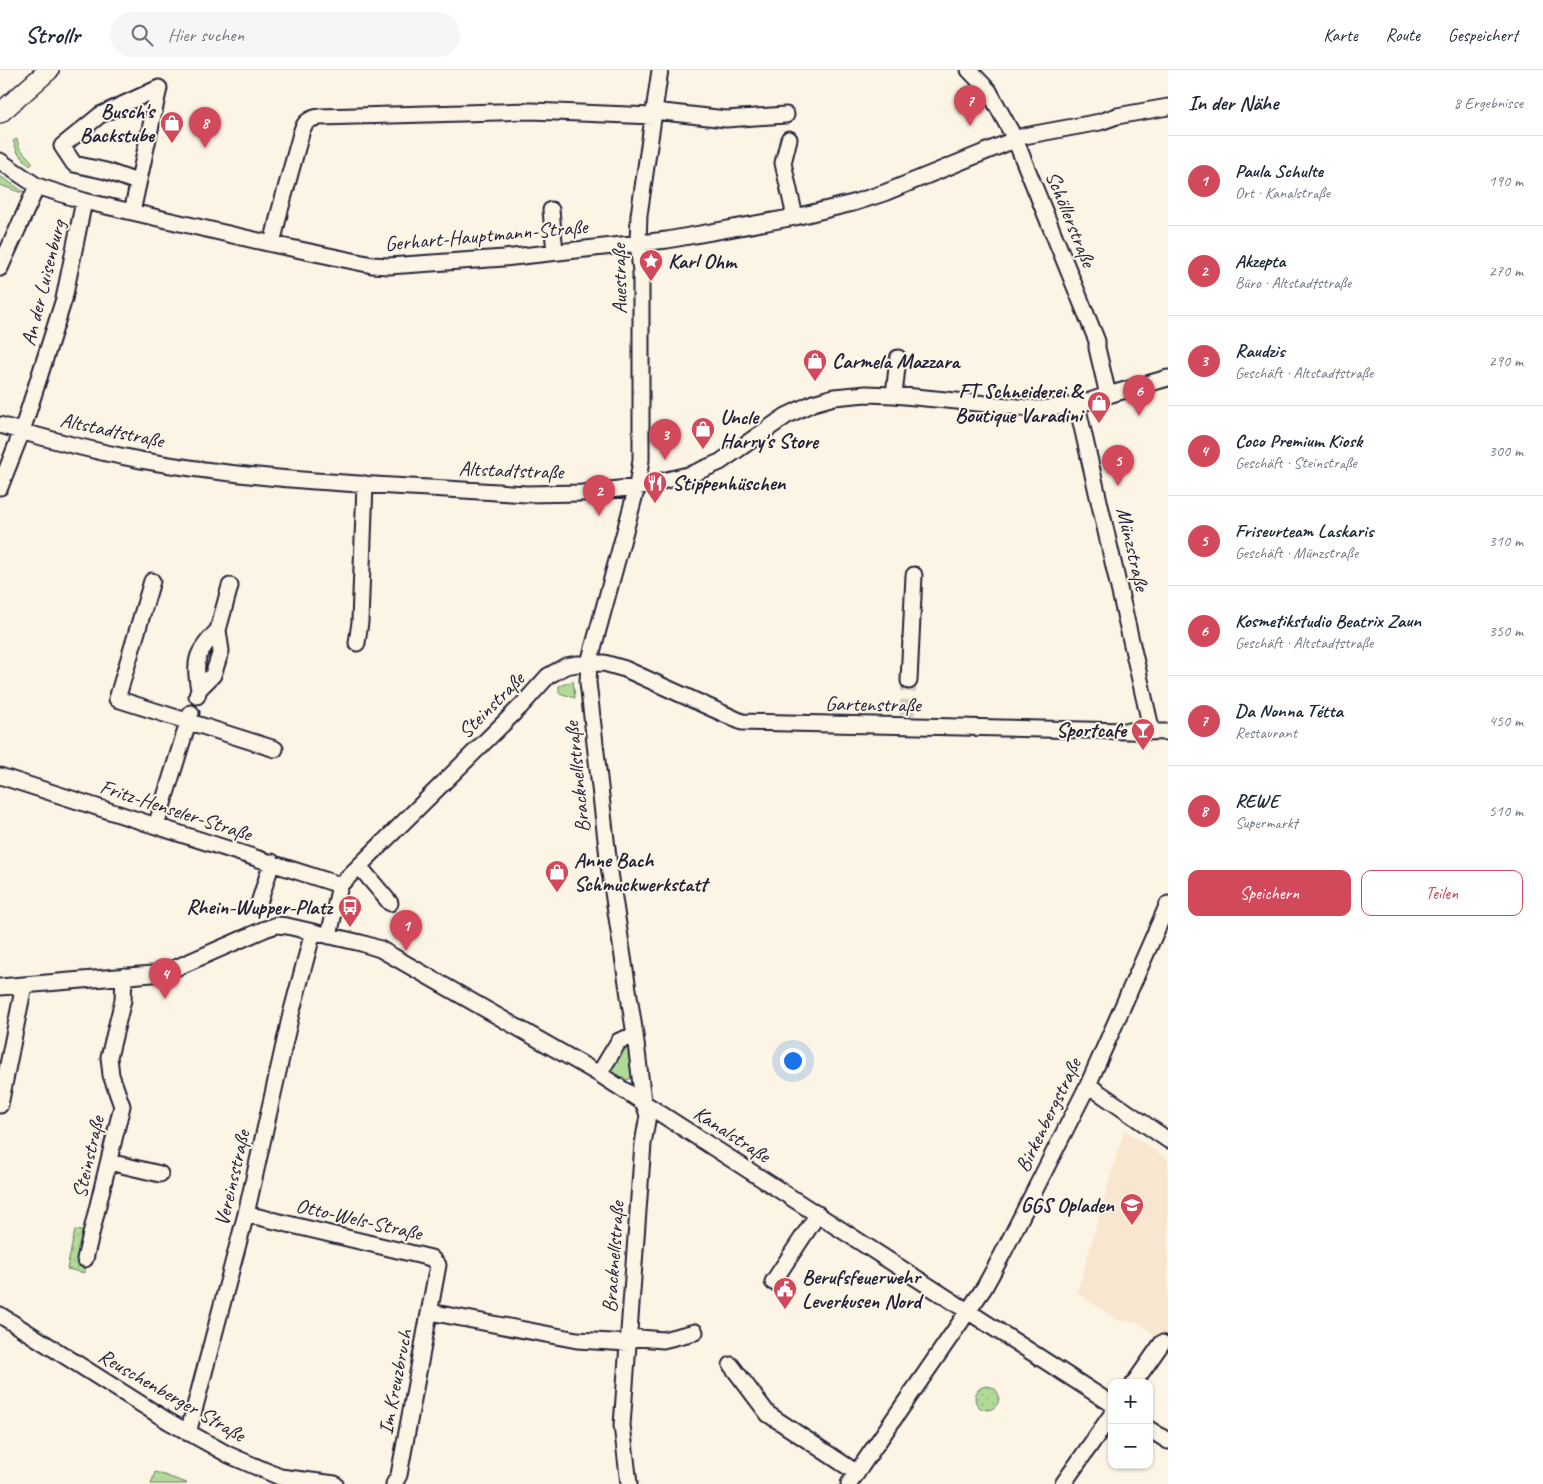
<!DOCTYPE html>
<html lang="de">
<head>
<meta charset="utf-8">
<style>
	:root { --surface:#fff; --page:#f6f6f7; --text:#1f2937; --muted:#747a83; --line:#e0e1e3; --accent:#d1495b }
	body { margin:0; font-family:Caveat,sans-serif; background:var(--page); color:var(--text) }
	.controls { position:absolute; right:15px; bottom:15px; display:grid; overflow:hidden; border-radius:10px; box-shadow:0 1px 4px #0004 }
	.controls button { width:45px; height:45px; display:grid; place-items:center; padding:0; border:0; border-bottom:1px solid var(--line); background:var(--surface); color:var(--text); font:25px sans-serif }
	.you { position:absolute; left:792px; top:990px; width:18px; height:18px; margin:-12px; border:4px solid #fff; border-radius:50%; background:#1a73e8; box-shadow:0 0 0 8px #1a73e833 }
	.badge { display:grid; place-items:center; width:32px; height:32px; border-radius:50%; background:var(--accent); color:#fff; font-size:16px; font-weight:700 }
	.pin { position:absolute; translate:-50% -41px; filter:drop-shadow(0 1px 2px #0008) }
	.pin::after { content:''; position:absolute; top:26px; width:18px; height:15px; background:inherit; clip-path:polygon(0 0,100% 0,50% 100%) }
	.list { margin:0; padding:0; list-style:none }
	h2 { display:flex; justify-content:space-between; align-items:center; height:65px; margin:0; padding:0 20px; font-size:21px }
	h2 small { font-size:16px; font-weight:400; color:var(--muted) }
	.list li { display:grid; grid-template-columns:32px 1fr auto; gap:15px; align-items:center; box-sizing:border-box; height:90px; padding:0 20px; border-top:1px solid var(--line) }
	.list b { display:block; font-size:19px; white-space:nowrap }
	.list p { margin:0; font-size:16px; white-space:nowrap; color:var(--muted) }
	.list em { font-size:16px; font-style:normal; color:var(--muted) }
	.actions { display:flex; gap:10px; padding:15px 20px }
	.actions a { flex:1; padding:11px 0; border:1px solid var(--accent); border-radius:10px; text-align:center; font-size:18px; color:var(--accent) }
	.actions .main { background:var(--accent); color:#fff }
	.icon { flex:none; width:28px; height:28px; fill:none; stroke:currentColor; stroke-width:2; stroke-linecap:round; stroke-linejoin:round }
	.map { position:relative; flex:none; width:1168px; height:1414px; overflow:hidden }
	header { display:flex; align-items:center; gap:30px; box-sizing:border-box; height:70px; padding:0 25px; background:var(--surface); border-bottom:1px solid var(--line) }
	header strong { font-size:24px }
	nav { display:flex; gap:28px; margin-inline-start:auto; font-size:18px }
	.search { width:350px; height:45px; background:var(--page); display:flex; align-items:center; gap:12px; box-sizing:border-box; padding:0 18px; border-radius:28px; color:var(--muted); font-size:19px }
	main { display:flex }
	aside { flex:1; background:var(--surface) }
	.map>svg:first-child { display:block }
	.built { fill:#f8e6d0 }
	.grass { fill:#b1da97; stroke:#6a7e69 }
	.park { fill:url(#park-dots); stroke:#6a7e69 }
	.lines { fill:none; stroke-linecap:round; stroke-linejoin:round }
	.minor-tunnel { stroke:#d0cbc3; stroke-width:15; stroke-dasharray:15 8; stroke-linecap:butt }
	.minor-casing { stroke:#22223b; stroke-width:19 }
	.major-casing { stroke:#22223b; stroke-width:22 }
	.minor { stroke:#fcf5e5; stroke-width:15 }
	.major { stroke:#fcf5e5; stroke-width:19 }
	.labels { text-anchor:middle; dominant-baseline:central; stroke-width:4; stroke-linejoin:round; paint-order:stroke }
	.poi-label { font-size:21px; font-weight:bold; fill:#22223b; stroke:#fcf5e5; text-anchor:start }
	.street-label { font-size:21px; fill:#22223b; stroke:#fcf5e5 }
</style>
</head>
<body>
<header>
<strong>Strollr</strong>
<div class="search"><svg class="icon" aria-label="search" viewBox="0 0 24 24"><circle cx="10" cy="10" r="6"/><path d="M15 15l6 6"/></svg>Hier suchen</div>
<nav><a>Karte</a><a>Route</a><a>Gespeichert</a></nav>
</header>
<main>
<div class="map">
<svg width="1168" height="1414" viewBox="0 0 1168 1414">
	<defs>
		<pattern id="park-dots" width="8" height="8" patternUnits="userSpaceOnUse" patternTransform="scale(1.25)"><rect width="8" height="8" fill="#b1da97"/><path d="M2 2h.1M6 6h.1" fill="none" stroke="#98bb83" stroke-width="1.8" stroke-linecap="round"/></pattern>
	</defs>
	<rect width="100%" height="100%" fill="#fcf5e5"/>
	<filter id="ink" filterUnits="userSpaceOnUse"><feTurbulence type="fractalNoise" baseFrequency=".02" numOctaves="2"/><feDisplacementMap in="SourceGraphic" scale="10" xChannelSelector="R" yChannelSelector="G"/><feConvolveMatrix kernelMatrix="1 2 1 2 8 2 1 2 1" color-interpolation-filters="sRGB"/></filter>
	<g filter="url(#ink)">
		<path class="built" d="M1124,1060L1168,1089V1275L1139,1253L1118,1250L1077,1223Z"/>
		<path class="grass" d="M17,69L19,77L33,93L30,96L18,83L13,71Z
			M0,106L24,122H19L0,115Z
			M573,611L575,628L559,623V616Z
			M626,975L629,978L633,1005L632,1008L627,1010L614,1003L611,1000L622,976Z
			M155,1402L187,1413L186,1414H151Z"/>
		<path class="park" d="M75,1160L88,1162L87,1191L85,1203L67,1199Z
			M975 1328a12 12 0 1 1 24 0a12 12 0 1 1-24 0Z"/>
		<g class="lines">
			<path class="minor-tunnel" d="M907,645L909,611"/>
			<g class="minor-casing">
				<path id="minor" d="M969,0L989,21L1015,69L1097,271V278L1108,325
					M654,41L726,49L786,45
					M789,69L783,93L795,147
					M0,91L37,116L84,131L272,174L372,195L389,196L504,188L667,170L795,147L853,133L884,123L1024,66L1100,52L1117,46L1168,37
					M551,140L555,182
					M132,142L159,18L100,45L62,76L74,94L106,101L137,112
					M272,174L280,140L302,60C305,51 311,48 320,47L531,41L653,46
					M0,198L37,116
					M894,325L898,288
					M1077,335L1152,662
					M0,355C46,369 93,381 140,390C267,413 398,415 526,424L582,423L637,417L692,404L720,392L786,346L813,333L834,327L866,324L894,325L1039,339L1077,335L1108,325L1168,308
					M0,417L22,361L64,229L84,131
					M152,511L117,629L275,679
					M357,573L360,552L365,414
					M909,611L914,505
					M199,619C193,590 197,582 218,560
					M197,626L199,619L213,605L221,581L218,560L230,516
					M0,706L340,815
					M156,756L191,643
					M359,796L390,833
					M259,833L272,792
					M329,866L340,815L521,636L548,606L566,596L577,594L604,593L625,599L742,652L1168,662
					M0,917L164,903L265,859L277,855L287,856L361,873L380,879L599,1004L1112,1334
					M599,1004L619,971L635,965
					M1088,1015L1168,1070
					M0,1035L24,915
					M109,1092L160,1104
					M246,1144L431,1188L438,1195L399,1405L394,1414
					M85,1189L122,1036L111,1005L109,987L123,930L124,906
					M773,1212L818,1144
					M430,1242L577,1270L628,1273
					M0,1245L168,1351L229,1385L280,1407L335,1414
					M629,1267L663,1270L695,1262
					M731,1295L768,1344L857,1403
					M1134,1313L1162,1273
					M1149,1359L1168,1371
					M188,1363L246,1144L291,944L313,862
					M629,1414L622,1355L643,1074L648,1045L643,1031L635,965L609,796L588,612L589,593L637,417L641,390V202L638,172L639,145L660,0
					M849,1414L984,1218L1002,1185L1088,1015L1168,834
					M1063,1414L1112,1344"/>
			</g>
			<g class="major-casing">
				<path id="major" d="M0,43L49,0"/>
			</g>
			<use href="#minor" class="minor"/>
			<use href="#major" class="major"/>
		</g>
	</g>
	<defs>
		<g id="shop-pin" transform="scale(1.25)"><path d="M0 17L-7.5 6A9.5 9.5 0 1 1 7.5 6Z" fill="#d1495b" stroke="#fcf5e5"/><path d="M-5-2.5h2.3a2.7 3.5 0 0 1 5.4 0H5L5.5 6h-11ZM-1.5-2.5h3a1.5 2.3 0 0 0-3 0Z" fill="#fff"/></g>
		<g id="sight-pin" transform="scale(1.25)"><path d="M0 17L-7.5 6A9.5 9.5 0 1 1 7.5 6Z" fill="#d1495b" stroke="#fcf5e5"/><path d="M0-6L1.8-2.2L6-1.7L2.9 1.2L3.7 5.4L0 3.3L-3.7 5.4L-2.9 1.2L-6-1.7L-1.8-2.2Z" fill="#fff"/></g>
		<g id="restaurant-pin" transform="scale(1.25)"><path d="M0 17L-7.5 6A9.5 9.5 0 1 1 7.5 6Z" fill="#d1495b" stroke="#fcf5e5"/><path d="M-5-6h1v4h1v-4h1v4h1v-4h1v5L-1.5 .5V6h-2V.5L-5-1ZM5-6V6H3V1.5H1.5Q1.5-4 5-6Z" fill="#fff"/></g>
		<g id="bar-pin" transform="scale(1.25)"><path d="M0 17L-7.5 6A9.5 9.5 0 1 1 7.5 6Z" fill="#d1495b" stroke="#fcf5e5"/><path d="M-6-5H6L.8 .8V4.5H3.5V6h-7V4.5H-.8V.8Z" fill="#fff"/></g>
		<g id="bus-pin" transform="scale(1.25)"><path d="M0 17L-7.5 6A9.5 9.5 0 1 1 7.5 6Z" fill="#d1495b" stroke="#fcf5e5"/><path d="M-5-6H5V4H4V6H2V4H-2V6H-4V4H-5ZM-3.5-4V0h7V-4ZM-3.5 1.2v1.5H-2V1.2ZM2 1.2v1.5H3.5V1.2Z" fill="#fff"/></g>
		<g id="school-pin" transform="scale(1.25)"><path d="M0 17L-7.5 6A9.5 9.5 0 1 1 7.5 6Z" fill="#d1495b" stroke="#fcf5e5"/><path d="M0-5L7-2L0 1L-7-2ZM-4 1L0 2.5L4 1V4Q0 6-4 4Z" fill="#fff"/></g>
		<g id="civic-pin" transform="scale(1.25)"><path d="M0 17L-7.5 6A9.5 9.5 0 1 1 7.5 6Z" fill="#d1495b" stroke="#fcf5e5"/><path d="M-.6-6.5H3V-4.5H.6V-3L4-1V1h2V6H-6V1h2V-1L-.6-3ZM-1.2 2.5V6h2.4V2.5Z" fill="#fff"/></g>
	</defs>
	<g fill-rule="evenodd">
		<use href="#shop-pin" x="172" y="53"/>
		<use href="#sight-pin" x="651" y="191"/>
		<use href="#shop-pin" x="815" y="291"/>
		<use href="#shop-pin" x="1099" y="333"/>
		<use href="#shop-pin" x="703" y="359"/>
		<use href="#restaurant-pin" x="655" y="413"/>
		<use href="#bar-pin" x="1143" y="660"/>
		<use href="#shop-pin" x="557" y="802"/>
		<use href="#bus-pin" x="350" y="837"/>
		<use href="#school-pin" x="1132" y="1135"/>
		<use href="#civic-pin" x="785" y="1219"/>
	</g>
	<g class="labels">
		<g class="poi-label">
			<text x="154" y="41" text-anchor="end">Busch's<tspan x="154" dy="24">Backstube</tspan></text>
			<text x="668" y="191">Karl Ohm</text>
			<text x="832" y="291">Carmela Mazzara</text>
			<text x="1082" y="321" text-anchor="end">FT Schneiderei &amp;<tspan x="1082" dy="24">Boutique Varadini</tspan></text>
			<text x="720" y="347">Uncle<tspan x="720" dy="24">Harry's Store</tspan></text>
			<text x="672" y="413">Stippenhüschen</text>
			<text x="1126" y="660" text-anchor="end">Sportcafe</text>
			<text x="574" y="790">Anne Bach<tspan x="574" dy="24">Schmuckwerkstatt</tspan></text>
			<text x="332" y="837" text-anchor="end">Rhein-Wupper-Platz</text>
			<text x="1114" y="1135" text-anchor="end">GGS Opladen</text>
			<text x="802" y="1207">Berufsfeuerwehr<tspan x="802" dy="24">Leverkusen Nord</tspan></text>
		</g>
		<g class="street-label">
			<text transform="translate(1071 149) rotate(68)">Schöllerstraße</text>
			<text transform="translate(486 165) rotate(-5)">Gerhart-Hauptmann-Straße</text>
			<text transform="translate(619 209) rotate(-91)">Auestraße</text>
			<text transform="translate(43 213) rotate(-76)">An der Luisenburg</text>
			<text transform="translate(112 360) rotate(12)">Altstadtstraße</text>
			<text transform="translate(511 400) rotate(2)">Altstadtstraße</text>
			<text transform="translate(1133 479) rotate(77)">Münzstraße</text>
			<text transform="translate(873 634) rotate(1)">Gartenstraße</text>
			<text transform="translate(491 635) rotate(-45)">Steinstraße</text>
			<text transform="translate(577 707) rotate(-96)">Bracknellstraße</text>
			<text transform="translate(176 740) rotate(18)">Fritz-Henseler-Straße</text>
			<text transform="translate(1048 1045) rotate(-64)">Birkenbergstraße</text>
			<text transform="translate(732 1064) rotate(33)">Kanalstraße</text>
			<text transform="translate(88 1087) rotate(-77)">Steinstraße</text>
			<text transform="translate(232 1108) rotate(-77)">Vereinsstraße</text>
			<text transform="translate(359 1149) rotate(13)">Otto-Wels-Straße</text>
			<text transform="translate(613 1187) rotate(-86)">Bracknellstraße</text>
			<text transform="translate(395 1312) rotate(-79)">Im Kreuzbruch</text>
			<text transform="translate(172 1325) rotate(30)">Reuschenberger Straße</text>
		</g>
	</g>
</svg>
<div class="controls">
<button>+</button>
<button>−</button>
</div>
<div class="you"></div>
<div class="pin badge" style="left:406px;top:881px">1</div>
<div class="pin badge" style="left:599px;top:446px">2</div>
<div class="pin badge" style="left:665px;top:390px">3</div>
<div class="pin badge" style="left:165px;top:929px">4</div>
<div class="pin badge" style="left:1118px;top:416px">5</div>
<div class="pin badge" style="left:1139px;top:346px">6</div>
<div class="pin badge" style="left:970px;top:56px">7</div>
<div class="pin badge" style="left:205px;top:78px">8</div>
</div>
<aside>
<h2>In der Nähe<small>8 Ergebnisse</small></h2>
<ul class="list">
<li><span class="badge">1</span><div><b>Paula Schulte</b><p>Ort · Kanalstraße</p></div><em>190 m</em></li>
<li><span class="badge">2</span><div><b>Akzepta</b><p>Büro · Altstadtstraße</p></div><em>270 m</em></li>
<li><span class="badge">3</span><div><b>Raudzis</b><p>Geschäft · Altstadtstraße</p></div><em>290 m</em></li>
<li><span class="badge">4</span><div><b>Coco Premium Kiosk</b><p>Geschäft · Steinstraße</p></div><em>300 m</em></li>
<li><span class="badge">5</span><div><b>Friseurteam Laskaris</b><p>Geschäft · Münzstraße</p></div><em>310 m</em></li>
<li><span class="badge">6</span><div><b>Kosmetikstudio Beatrix Zaun</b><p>Geschäft · Altstadtstraße</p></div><em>350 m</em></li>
<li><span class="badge">7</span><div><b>Da Nonna Tétta</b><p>Restaurant</p></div><em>450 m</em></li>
<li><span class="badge">8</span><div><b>REWE</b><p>Supermarkt</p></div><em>510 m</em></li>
</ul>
<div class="actions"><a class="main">Speichern</a><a>Teilen</a></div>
</aside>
</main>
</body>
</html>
